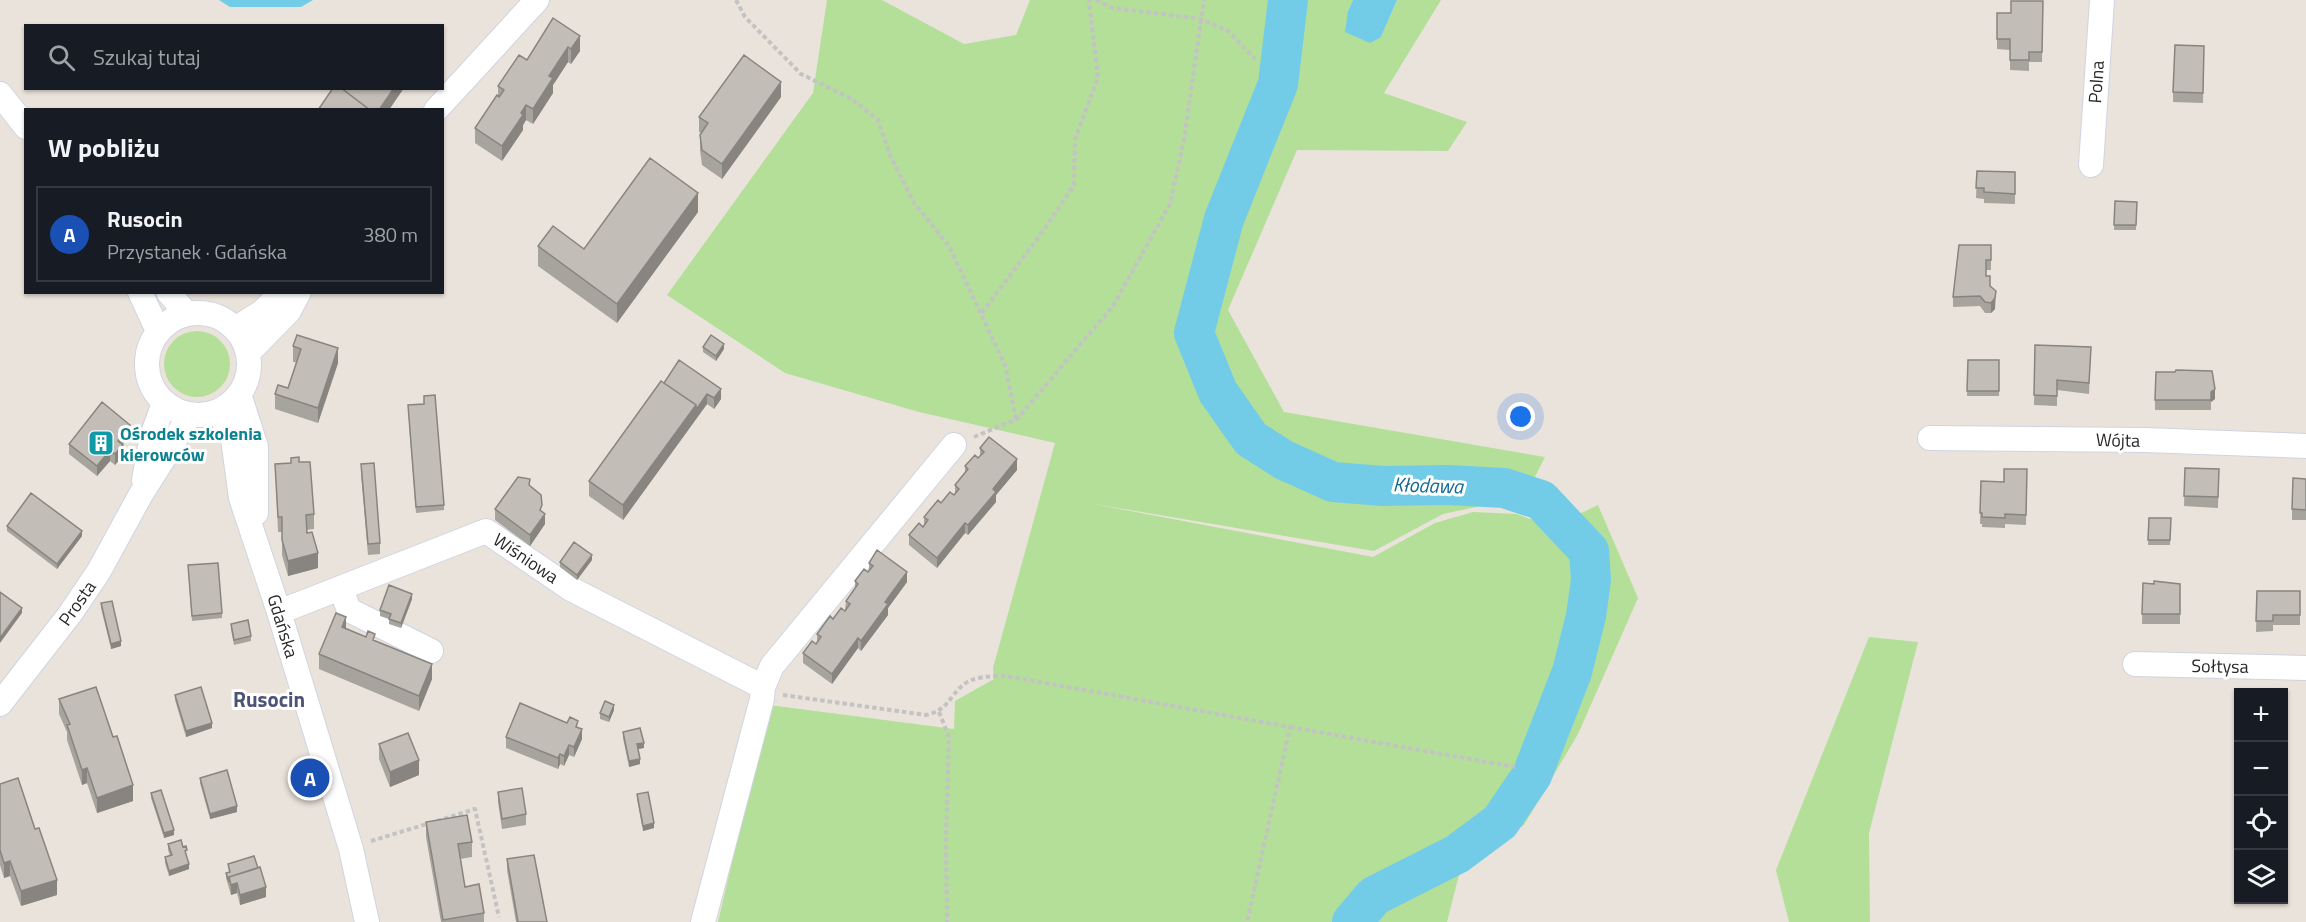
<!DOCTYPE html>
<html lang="pl">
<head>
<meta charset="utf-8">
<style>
	:root { --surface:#171b24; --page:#242831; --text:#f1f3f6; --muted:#9ea1a6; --line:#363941; --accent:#ea580c }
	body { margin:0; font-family:"Titillium Web",sans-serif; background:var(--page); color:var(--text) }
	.controls { position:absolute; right:18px; bottom:18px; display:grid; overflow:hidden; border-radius:0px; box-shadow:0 2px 4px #0004 }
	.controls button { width:54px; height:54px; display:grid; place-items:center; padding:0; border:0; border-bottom:2px solid var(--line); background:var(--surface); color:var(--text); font:30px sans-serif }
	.you { position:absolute; left:1521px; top:417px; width:21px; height:21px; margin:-15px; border:4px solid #fff; border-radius:50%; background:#1a73e8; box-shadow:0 0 0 9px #1a73e833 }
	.badge { display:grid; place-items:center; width:39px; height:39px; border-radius:50%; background:var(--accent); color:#fff; font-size:20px; font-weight:700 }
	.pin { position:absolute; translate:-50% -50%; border:3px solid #fff; box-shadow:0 2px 6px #0006 }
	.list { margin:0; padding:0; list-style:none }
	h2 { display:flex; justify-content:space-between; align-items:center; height:78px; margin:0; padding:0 24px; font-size:26px }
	h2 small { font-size:20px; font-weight:400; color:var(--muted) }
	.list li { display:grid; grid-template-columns:39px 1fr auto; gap:18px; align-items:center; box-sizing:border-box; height:96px; margin:0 12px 12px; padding:0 12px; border:2px solid var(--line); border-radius:0px }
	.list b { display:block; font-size:22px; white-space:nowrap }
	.list p { margin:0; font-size:20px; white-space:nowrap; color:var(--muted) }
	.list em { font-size:20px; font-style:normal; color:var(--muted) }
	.icon { flex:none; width:33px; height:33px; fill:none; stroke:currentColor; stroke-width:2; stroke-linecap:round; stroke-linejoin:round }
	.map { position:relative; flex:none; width:2306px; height:922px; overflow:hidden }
	.search { position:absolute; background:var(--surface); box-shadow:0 2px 4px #0004; left:24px; top:24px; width:420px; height:66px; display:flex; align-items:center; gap:15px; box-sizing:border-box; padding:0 21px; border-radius:0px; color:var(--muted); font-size:22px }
	.panel { position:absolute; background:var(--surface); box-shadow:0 2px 4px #0004; left:24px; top:108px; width:420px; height:186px; border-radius:0px }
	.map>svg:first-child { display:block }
	.green { fill:#b3df99 }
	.water { fill:#72cce8 }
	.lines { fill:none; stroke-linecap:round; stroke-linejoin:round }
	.river { stroke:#72cce8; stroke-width:40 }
	.minor-casing { stroke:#d0d4e1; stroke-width:26 }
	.path { stroke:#c3c3c3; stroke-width:4; stroke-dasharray:4.5 3; stroke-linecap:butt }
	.minor { stroke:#fff; stroke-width:24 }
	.wall { fill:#a7a39d }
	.shaded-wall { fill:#88847f }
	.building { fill:#c2bdb6; stroke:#88847f; stroke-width:1.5 }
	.labels { text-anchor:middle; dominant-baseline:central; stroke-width:6; stroke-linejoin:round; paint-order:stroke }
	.street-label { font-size:18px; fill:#282828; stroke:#fff }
	.culture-label { font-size:18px; font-weight:bold; fill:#0d838f; stroke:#fff; text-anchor:start }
	.water-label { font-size:20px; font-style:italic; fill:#136a92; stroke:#fff }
	.quarter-label { font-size:21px; font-weight:bold; fill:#4b5477; stroke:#fff }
</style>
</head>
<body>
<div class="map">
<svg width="2306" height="922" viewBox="0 0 2306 922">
	<rect width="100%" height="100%" fill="#eae3db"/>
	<path class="green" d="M827,0H882L964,44L1016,35L1030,0H1353L1348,11L1381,37L1397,0H1441L1384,93L1467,122L1448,151L1297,150L1228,310L1284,412L1545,457L1519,508L1481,506L1443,514L1374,551L1088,503L1373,557L1435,523L1473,512L1517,514L1546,525L1550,533L1552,527L1598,505L1638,598L1578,734L1524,825L1461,867L1447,922H718L769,705L954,729L955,701L994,679L993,668L1055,443L919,412L785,373L667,295L813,93Z
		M164 364a33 33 0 1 1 66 0a33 33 0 1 1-66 0Z
		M1869,637L1918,642L1869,833L1870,922H1789L1776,870Z"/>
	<path class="water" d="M219,0H313L301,7H230Z
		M1353,0H1397L1381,37L1370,43L1345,32L1348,11Z"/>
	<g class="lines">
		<path class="river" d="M1288,0L1278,84L1224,219L1194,333L1218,392L1251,439L1284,460L1333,482L1383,486L1449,485L1504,488L1541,500L1589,551L1591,580L1586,616L1572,672L1532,775L1500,822L1457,854L1374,896L1352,922"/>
		<g class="minor-casing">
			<path id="minor" d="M0,94L26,127
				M436,110L537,0
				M2091,165L2102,0
				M140,292L158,331
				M168,292L187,314
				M147 364a51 51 0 1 1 102 0a51 51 0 1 1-102 0Z
				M235,329L262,312L282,292
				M248,353L289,311L299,292
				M239,394L256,447V513
				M218,411L233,439L241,498L279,612L351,849L367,922
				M1930,438L2145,440L2306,446
				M144,480L152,436L164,403
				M341,589L349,610L431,651
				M279,612L486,531L571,589L763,687
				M2135,664L2306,668
				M0,704L70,614L99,571L141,494L172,445L189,415
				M703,922L762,699L763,687L772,666L954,445"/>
		</g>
		<path class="path" d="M736,0L745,17L801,74L852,99L878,120L890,155L914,203L949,246L1005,365L1016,419
			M1096,0L1113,8L1201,19L1228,31L1255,59
			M982,313L1043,231L1074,185L1075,139L1098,78L1089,0
			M974,437L1017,419L1113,306L1170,204L1184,139L1204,0
			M783,695L926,715C948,710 948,698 963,685C973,676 993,676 1006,676L1290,727L1247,922
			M939,712L949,737L946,842L947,922
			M1290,727L1515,767
			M437,821L475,809L499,917
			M371,841L430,823"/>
		<use href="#minor" class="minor"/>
	</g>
	<path class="wall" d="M2043,1L2042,62H2029V71L2010,70V50L1997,49V13H2011Z
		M553,18L580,51L571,64L568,62L553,85V93L533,124L526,120L523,125V130L502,161L475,143V128L498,96V86L527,60Z
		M2204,46L2203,103L2173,102V92Z
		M781,97L722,179L702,165L700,150V135L701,133L699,132V117Z
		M1977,171L2015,172V204L1984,203V199L1976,198Z
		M2115,201L2137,202L2136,230H2114Z
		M698,212L617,323L538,266V246L584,249Z
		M1991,245V270H1986V276L1990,286L1995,309L1991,313H1985L1980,306L1953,307V297Z
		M2035,345L2091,347L2089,394L2057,390V406L2034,405Z
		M293,346L338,363L318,423L275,409V394L288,388L296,362H293Z
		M703,347L724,349L716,361L703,352Z
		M679,360L721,399L714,409L707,404L623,520L589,496V481L664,383Z
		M1968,360H1999V396H1967Z
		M2175,372L2215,399L2211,402V410H2155V400Z
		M408,410L444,505V510L416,513Z
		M130,435L122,444L123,455L115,465L110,461L97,476L69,454V444Z
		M980,448L1017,470L996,495V502L968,535L965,533L937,568L909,545V535L923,527L924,525V517L941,503L955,493V485L965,472V466L980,456Z
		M299,462L314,514V529L306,530L307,533L318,568L288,576L282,555V532H278L275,464Z
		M361,464L380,543V554L368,555L361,474Z
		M2185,468L2219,469L2218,508L2184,506Z
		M2027,469L2026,525L2005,524V528L1982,527V524H1980L1981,481L2004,482Z
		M2306,479V520H2292V509Z
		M530,486L542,512L545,524L530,546L495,520V509Z
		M2149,518H2171L2170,545H2148Z
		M7,526L82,536L57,569L7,531Z
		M592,560L577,580L560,567V562Z
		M869,563L907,582L888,608V615L861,651L858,648L832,684L803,663V653L816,644L817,642V634L833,619L845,611L846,601L855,588V581L869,571Z
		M188,570L222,613V618L192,621Z
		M2143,583L2180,584V624H2142Z
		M2257,591H2300V625H2273V631L2256,632Z
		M412,599L401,628L389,624V619L380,616V610Z
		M101,603L121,646L111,649L101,608Z
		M231,624L251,636V641L234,645L231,629Z
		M346,628L375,641L432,679L419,711L319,669V654Z
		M175,695L212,728L186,737L175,700Z
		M59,699L113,737L133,801L97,813L87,783L82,785L67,740V732L59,714Z
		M614,710L609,722L600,719V713Z
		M578,728L582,739L574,757L569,755L564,766L560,764L558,769L506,748V737Z
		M623,732L644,748L638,749L640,764L629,767L623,738Z
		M379,744L419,775L390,787L379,759Z
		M200,778L237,812L210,819L200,783Z
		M0,784L35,829L57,895L21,906L10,876L4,878L0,865Z
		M498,792L526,814V825L502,829L498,802Z
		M151,793L174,835L164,838L151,798Z
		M637,794L654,828L643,831L637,799Z
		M426,822L472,842V857L460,859L465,887L484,913V922H441L426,837Z
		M168,844L183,847L187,855H186L189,869L169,876L165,863V857L170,856L168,850Z
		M507,859L547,922H516L507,870Z
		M228,864L266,897L240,905L237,893L231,895L226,878V873L229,872Z"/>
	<path class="shaded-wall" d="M580,36V51L571,64V49Z
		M568,47V62L553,85V93L533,124V109L549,76Z
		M781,82V97L722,179V164Z
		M394,88H404L389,110H379Z
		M526,105V120L523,125V130L502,161V146Z
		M698,193V212L617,323V304Z
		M1996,291L1995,309L1991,313V303Z
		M724,344V349L716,361V356Z
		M338,348V363L318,423V408Z
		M721,389V399L714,409V398Z
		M2215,389V399L2211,402V410V392Z
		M707,394V404L623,520V505L696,405Z
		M130,425V435L118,451V441Z
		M123,445V455L115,465V454Z
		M110,450V461L97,476V466Z
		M1017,459V470L996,495V502L968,535V525L993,489Z
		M545,514V524L530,546V535Z
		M965,523V533L937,568V558Z
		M82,531V536L57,569V564Z
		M318,553V568L288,576V561Z
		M592,555V560L577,580V575Z
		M907,572V582L888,608V615L861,651V641L885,602Z
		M412,594V599L401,628V623Z
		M22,608V613L0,643V638Z
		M346,617V632L342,627Z
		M858,638V648L832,684V674Z
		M121,641V646L111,649V644Z
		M432,664V679L419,711V696Z
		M614,705V710L609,722V717Z
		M212,723V728L186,737V731Z
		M582,729V739L574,757V747Z
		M644,743V748L637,749V744Z
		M569,745V755L564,766V756Z
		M560,754V764L558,769V758Z
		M640,759V764L629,767V761Z
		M419,760V775L390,787V772Z
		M87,768V783L82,785V770Z
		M133,785V801L97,813V798Z
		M237,806V812L210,819V814Z
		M654,823V828L643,831V826Z
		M174,830V835L164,838V833Z
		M10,861V876L4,878V863Z
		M189,864V869L169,876V871Z
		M260,878L237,885V893L231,895V885Z
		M57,880V895L21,906V891Z
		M266,887V897L240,905V895Z"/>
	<path class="building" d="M2011,1H2043L2042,52H2029V60H2010V39H1997V13H2011Z
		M553,18L580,36L571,49L568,47L549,76L553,78L533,109L526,105L521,113L523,115L502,146L475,128L497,95L499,97L504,90L498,86L519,55L527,60Z
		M2175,45L2204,46L2203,93L2173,92Z
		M744,55L781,82L722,164L702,150L700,135L708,123L699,117Z
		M333,88H341L370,110H318Z
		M341,88H394L379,110H370Z
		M650,158L698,193L617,304L538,246L553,226L584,249Z
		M1977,171L2015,172V194L1984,192V188H1976Z
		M2115,201L2137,202L2136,225H2114Z
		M1959,245H1991V260H1986V276H1990V286L1996,291L1995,298L1991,303L1985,302L1980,296L1953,297Z
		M297,335L338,348L318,408L275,394L278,385L288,388L301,349L293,346Z
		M711,335L724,344L716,356L703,347Z
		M2035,345L2091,347L2089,383L2057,380V396L2034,395Z
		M679,360L721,389L714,398L707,394L696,410V405L664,383Z
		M1968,360H1999V391H1967Z
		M2176,370L2212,371L2215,389L2211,392V400H2155L2156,372H2175Z
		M661,381L696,405L623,505L589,481Z
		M435,395L444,505L416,507L408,405L424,404V396Z
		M102,402L130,425L118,441L123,445L115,454L110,450L97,466L69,444Z
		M989,437L1017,459L993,489L996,492L968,525L965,523L937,558L909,535L919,523L923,527L928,520L924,517L938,500L941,503L950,492L954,495L959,489L955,485L968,469L965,466L975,455L978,458L984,452L980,448Z
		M299,457V462H310L314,514L306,515L307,533L312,532L318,553L288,561L282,540V517H278L275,464L291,463V458Z
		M374,463L380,543L368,544L361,464Z
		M2185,468L2219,469L2218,497L2184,496Z
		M2004,469H2027L2026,515L2005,514V518L1982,517V513H1980L1981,481L2004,482Z
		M518,477L530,479L529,485L541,495L542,505L540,510L545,514L530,535L495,509Z
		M2293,478L2306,479V510L2292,509Z
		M31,493L82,531L57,564L7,526Z
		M2149,518H2171L2170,540H2148Z
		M574,542L592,555L577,575L560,562Z
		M877,550L907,572L885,602L888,604L861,641L858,638L832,674L803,653L812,641L816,644L821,637L817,634L830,616L833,619L841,608L845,611L850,604L846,601L858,584L855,581L864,569L868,572L873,566L869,563Z
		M218,563L222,613L192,616L188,565Z
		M2154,581L2180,584V614H2142L2143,583L2154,584Z
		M389,585L412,594L401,623L389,619L391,614L380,610Z
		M2257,591H2300V615H2273V621H2256Z
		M0,592L22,608L0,638Z
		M112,601L121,641L111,644L101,603Z
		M336,613L346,617L342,627L366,637L368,631L375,634L373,640L432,664L419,696L319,654Z
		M248,620L251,636L234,640L231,624Z
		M96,687L113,737L117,736L133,785L97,798L87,768L82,770L67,725L70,724L59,699Z
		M201,687L212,723L186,731L175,695Z
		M605,701L614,705L609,717L600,713Z
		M520,703L567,723L570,717L578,721L576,727L582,729L574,747L569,745L564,756L560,754L558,758L506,737Z
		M640,728L644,743L637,744L640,759L629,761L623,732Z
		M408,733L419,760L390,772L379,744Z
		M227,770L237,806L210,814L200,778Z
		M18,778L35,829L39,828L57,880L21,891L10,861L4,863L0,850V784Z
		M522,788L526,814L502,819L498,792Z
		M161,790L174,830L164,833L151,793Z
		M648,792L654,823L643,826L637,794Z
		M467,815L472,842L458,844L465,887L479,884L484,913L443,920L426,822Z
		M181,840L183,847L186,846L187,850L185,851L189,864L169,871L165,857L172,855L168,844Z
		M534,855L547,922H518L507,859Z
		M254,856L258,868L229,877V882L226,873L230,872L228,864Z
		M260,867L266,887L240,895L237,883L231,885L229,877Z"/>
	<defs>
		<g id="building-square" transform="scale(1.35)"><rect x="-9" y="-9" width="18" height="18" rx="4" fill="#0f9aa8" stroke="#fff"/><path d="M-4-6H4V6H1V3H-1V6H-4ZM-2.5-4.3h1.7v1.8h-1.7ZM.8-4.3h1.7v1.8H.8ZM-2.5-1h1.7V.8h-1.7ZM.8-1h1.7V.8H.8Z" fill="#fff"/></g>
	</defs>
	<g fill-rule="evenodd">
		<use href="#building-square" x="101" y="443"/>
	</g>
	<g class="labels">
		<g class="street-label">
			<text transform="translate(2096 82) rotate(-86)">Polna</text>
			<text transform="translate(2118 440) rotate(1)">Wójta</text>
			<text transform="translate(526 558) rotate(34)">Wiśniowa</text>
			<text transform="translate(77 603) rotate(-55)">Prosta</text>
			<text transform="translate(283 626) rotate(73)">Gdańska</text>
			<text transform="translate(2220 666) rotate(1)">Sołtysa</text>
		</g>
		<g class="culture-label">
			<text x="120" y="433">Ośrodek szkolenia<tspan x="120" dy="21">kierowców</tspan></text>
		</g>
		<g class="water-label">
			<text transform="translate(1428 485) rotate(2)">Kłodawa</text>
		</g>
		<g class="quarter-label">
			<text x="269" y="699">Rusocin</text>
		</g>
	</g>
</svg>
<div class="controls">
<button>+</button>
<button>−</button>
<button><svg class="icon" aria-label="locate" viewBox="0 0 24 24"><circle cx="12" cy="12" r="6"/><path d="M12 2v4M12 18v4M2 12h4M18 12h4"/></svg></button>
<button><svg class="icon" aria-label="layers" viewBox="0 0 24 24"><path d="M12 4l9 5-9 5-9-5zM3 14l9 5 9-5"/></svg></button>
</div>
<div class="you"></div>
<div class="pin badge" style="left:310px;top:778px;background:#1a4fb4">A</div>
<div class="search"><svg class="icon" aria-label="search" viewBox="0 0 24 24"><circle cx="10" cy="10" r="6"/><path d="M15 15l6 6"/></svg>Szukaj tutaj</div>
<section class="panel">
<h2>W pobliżu<small></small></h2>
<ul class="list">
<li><span class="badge" style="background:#1a4fb4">A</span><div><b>Rusocin</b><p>Przystanek · Gdańska</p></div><em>380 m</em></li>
</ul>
</section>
</div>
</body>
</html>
